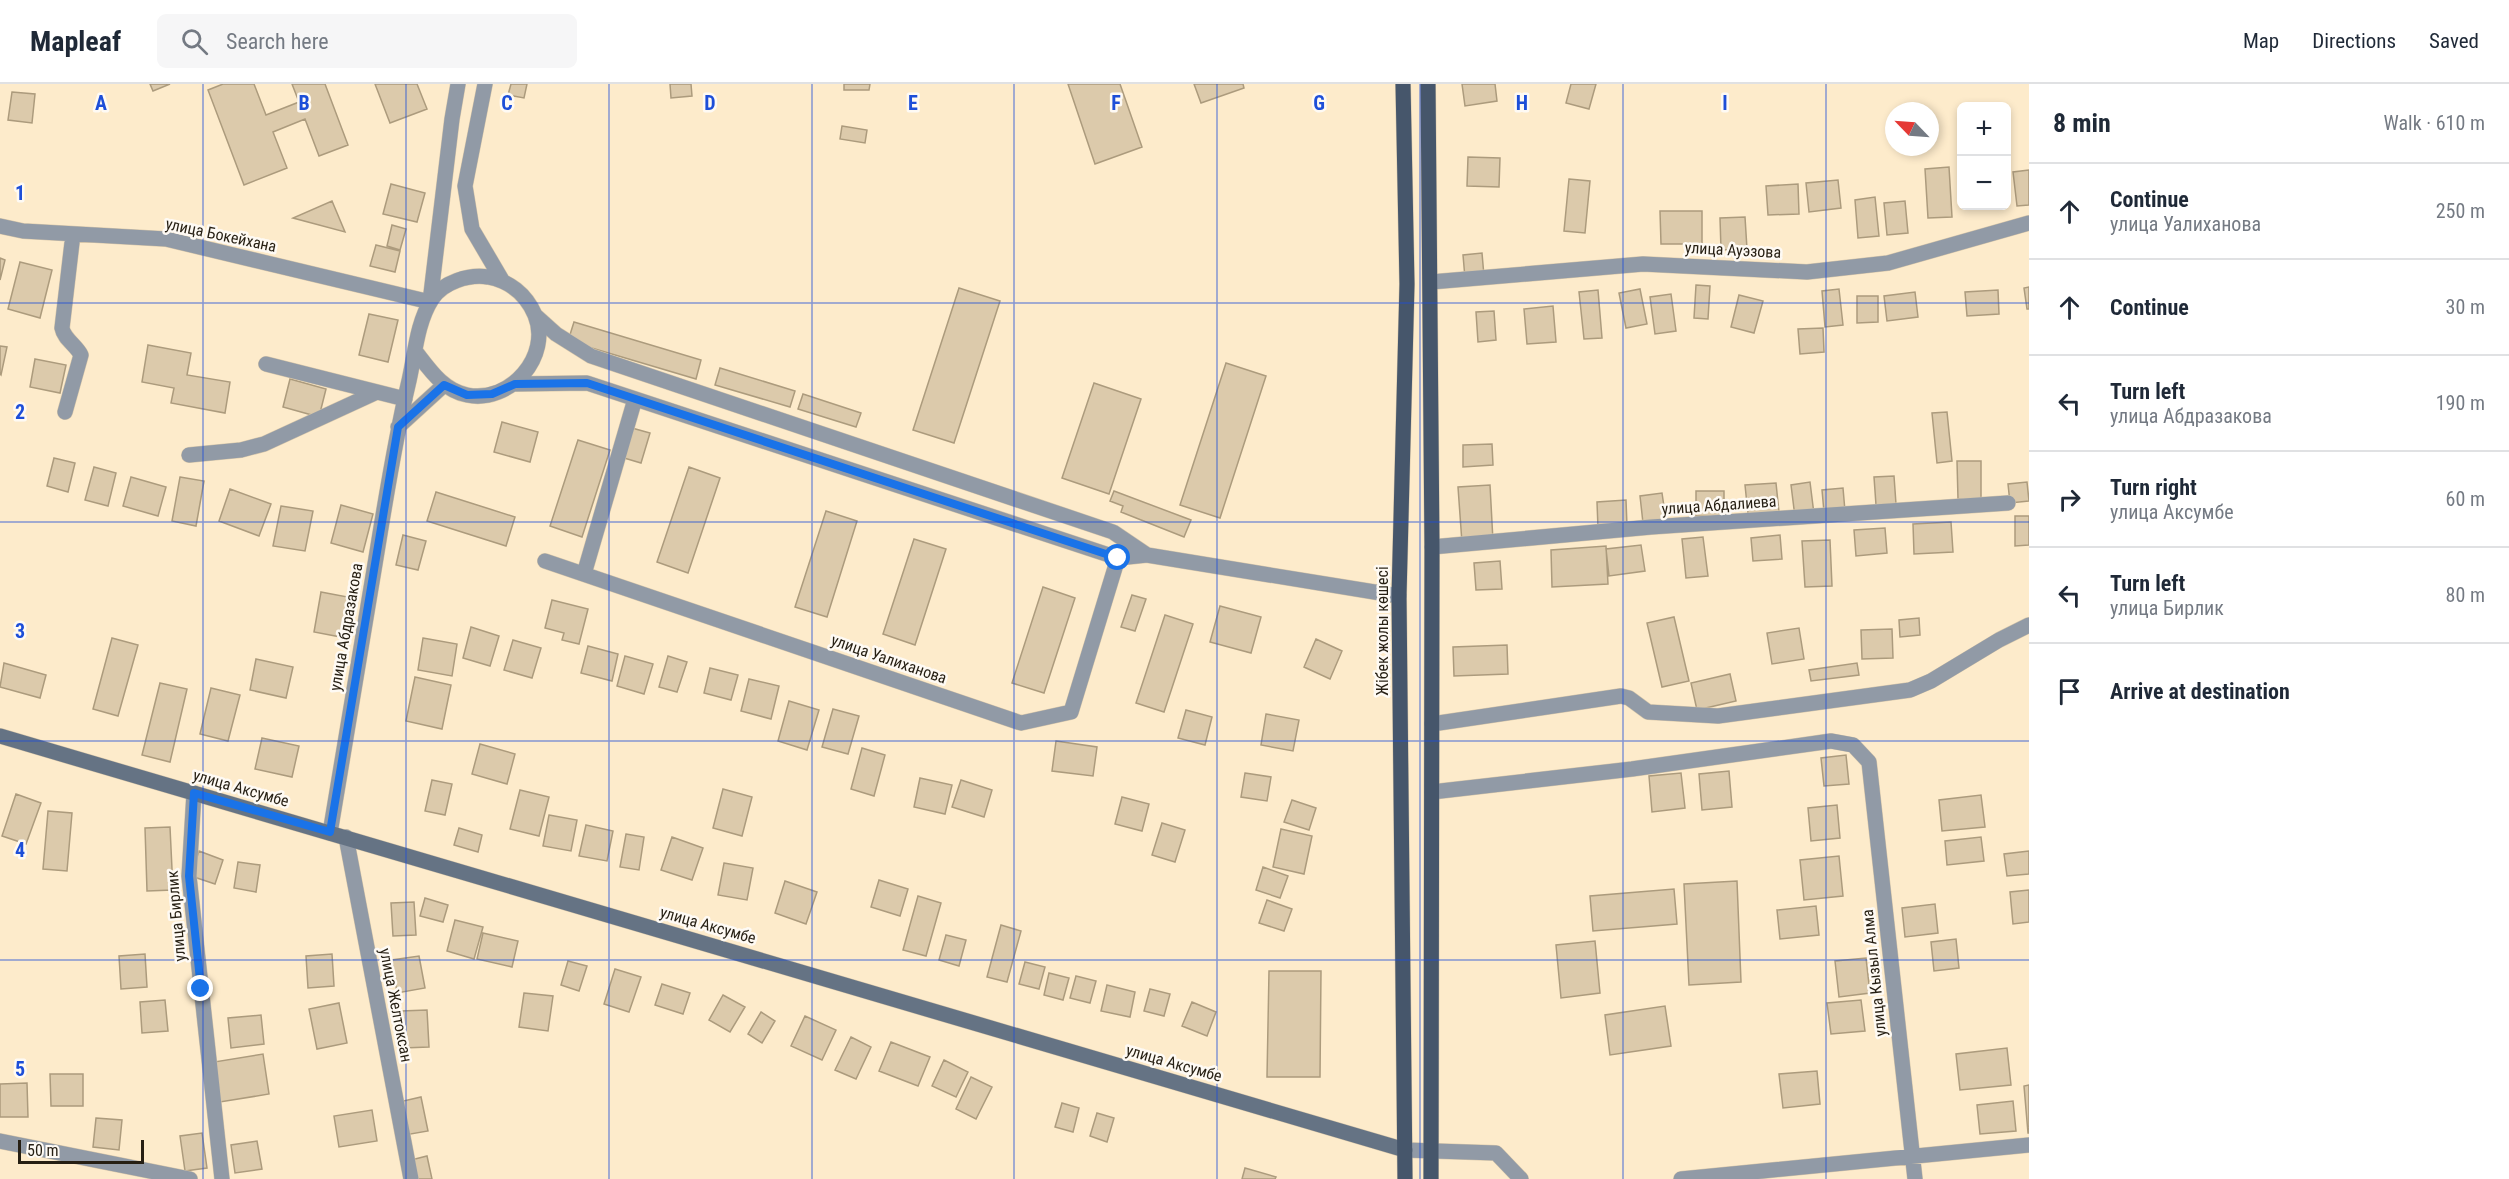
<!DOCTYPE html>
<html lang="en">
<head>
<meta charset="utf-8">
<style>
	:root { --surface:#fff; --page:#f6f6f7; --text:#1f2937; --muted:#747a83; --line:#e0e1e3 }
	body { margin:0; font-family:"Roboto Condensed",sans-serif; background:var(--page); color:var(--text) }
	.controls { position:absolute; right:18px; top:18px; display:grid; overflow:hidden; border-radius:9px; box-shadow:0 3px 9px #0003 }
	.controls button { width:54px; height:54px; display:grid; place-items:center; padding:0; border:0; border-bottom:2px solid var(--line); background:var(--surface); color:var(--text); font:30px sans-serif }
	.compass { position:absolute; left:1885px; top:18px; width:54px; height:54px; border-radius:50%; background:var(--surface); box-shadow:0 3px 9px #0003; rotate:295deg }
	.scale { position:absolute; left:18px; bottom:15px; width:126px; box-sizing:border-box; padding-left:6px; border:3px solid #261f13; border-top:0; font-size:16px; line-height:21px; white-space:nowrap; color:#261f13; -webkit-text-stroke:4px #fefaf4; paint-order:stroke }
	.stop { position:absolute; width:18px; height:18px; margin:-14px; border:4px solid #1a73e8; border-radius:50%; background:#fff }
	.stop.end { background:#1a73e8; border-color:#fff; box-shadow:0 2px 6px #0008 }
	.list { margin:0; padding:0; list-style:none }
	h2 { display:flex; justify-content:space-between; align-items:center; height:78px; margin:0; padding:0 24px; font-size:26px }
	h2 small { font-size:20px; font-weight:400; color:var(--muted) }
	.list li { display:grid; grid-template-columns:39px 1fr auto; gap:18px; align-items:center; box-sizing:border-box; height:96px; padding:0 24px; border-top:2px solid var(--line) }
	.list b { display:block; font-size:22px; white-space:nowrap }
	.list p { margin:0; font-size:20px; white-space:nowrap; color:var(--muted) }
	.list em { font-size:20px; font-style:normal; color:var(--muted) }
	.icon { flex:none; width:33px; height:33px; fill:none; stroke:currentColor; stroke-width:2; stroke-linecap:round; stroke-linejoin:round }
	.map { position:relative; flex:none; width:2029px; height:1095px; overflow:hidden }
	header { display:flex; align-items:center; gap:36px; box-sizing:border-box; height:84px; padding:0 30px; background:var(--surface); border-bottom:2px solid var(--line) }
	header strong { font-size:28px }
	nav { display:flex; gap:33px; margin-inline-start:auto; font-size:21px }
	.search { width:420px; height:54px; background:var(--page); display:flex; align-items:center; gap:15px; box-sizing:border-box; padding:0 21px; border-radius:9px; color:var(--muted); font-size:22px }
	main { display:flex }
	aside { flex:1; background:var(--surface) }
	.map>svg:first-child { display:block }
	.building { fill:#dccaab; stroke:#ac9b7d; stroke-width:1.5 }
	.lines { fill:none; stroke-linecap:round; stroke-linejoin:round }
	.street-casing { stroke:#d6c6aa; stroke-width:16 }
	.secondary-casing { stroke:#d6c6aa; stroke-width:16 }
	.primary-casing { stroke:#d6c6aa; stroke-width:16 }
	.street { stroke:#919aa6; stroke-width:15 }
	.secondary { stroke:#657384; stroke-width:15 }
	.primary { stroke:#46566b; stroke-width:15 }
	.route { stroke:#1a73e8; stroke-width:8 }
	.grid { fill:none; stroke:#1d4ed8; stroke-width:1.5; stroke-opacity:0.55 }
	.labels { text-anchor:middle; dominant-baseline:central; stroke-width:5; stroke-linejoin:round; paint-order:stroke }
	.street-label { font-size:16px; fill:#261f13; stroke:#fefaf4 }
	.grid-label { font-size:20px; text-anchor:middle; font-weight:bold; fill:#1d4ed8; stroke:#fefaf4; stroke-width:5; stroke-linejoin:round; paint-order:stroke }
</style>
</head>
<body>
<header>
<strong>Mapleaf</strong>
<div class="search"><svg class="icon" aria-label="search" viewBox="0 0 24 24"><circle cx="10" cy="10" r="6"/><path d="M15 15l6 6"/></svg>Search here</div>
<nav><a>Map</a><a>Directions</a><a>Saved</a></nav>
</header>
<main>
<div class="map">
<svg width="2029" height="1095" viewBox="0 0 2029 1095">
	<rect width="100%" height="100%" fill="#fdebcb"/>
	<path class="building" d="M150,0H170L153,7Z
		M223,0H254L266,31L299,18L292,0H325L348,61L319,72L305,35L273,48L287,84L244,101L208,6Z
		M375,0H417L427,25L390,39Z
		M511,0H527L524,14L508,11Z
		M670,0H691L692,12L671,14Z
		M844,0H870L869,6H844Z
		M1068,0H1120L1142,63L1095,80Z
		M1194,0H1243L1244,4L1201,19Z
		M1462,0H1495L1497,17L1465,22Z
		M1571,0H1596L1589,25L1566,19Z
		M12,8L35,10L32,39L8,36Z
		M842,42L867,46L865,59L840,55Z
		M1468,73L1500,74L1499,103L1467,102Z
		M1949,83L1952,133L1928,134L1925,85Z
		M2029,86V121L2017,122L2013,88Z
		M1569,95L1590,97L1585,149L1564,147Z
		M1838,96L1841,124L1809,128L1806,99Z
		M391,100L425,109L417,138L383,130Z
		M1798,100L1799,130L1768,131L1766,102Z
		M1875,113L1879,152L1858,154L1855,116Z
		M332,117L345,148L293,134Z
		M1905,117L1908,149L1887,151L1884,119Z
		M1660,127H1702V160H1661Z
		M1745,133L1747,165L1721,166L1720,134Z
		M392,141L406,145L400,166L387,162Z
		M376,161L400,167L395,188L370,182Z
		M1482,169L1484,192L1465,194L1463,171Z
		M0,174L5,176L0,196Z
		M20,178L52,186L40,234L8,225Z
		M1696,201L1710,202L1708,235L1694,234Z
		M2029,203V225H2027L2024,204Z
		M959,204L1000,217L954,359L913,346Z
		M1640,205L1647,240L1626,244L1619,209Z
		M1839,205L1843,241L1825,243L1822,207Z
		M1598,206L1602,254L1584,255L1579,208Z
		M1998,206L1999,230L1967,232L1965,208Z
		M1915,208L1918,233L1887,237L1884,212Z
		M1671,210L1676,247L1655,250L1650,213Z
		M1739,211L1763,217L1754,249L1731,243Z
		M1857,212H1878V238L1857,239Z
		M1553,222L1556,258L1527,260L1524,225Z
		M1494,227L1496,256L1478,258L1476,228Z
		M369,230L398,236L388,278L359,271Z
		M574,238L701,276L696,295L568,257Z
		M1823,244L1824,268L1800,270L1798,245Z
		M148,261L191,269L187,291L230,298L225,329L171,319L174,304L142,298Z
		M0,262L7,263L1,291L0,290Z
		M35,275L66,281L60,309L30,303Z
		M1226,279L1266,292L1220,434L1180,421Z
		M720,284L795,307L790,323L715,301Z
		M290,295L326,305L319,333L283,323Z
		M1094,299L1141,315L1109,410L1062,394Z
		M803,310L861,329L856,343L798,325Z
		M1947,328L1952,377L1937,379L1932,329Z
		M502,338L538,348L530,378L494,368Z
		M632,344L650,349L641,379L624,374Z
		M578,356L610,366L582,453L550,442Z
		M1492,360L1493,381L1463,383V361Z
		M54,374L75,379L68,408L47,402Z
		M1957,377H1981V415H1958Z
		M94,383L116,389L108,422L85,416Z
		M689,383L720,394L688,489L657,478Z
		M1894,392L1896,420L1876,421L1874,393Z
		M131,393L166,403L158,432L123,422Z
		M180,393L204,397L196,442L172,437Z
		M1810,398L1814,430L1795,433L1791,401Z
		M2027,398L2029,417L2010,419L2008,400Z
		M1776,399L1779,428L1748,430L1745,401Z
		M1490,401L1493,457L1462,459L1458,403Z
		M1843,404L1845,427L1824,428L1822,406Z
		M230,405L271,420L259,452L219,437Z
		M1114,407L1191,436L1184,453L1121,428L1123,422L1110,417Z
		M1696,407H1724V432H1696Z
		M436,408L515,433L506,462L427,437Z
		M1662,409L1666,436L1643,439L1640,412Z
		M1626,416L1627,442L1598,444L1597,418Z
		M341,421L373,430L363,468L331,459Z
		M281,422L313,427L305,467L273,462Z
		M826,427L857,437L827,533L795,523Z
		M2015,432H2029V461L2015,462Z
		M1951,438L1953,468L1914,470L1913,440Z
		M1885,444L1887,469L1856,472L1854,446Z
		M403,451L426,457L418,486L396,481Z
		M1780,451L1782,475L1753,477L1751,454Z
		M1703,453L1708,492L1686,494L1682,455Z
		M914,455L946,465L915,561L883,550Z
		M1830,456L1832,502L1805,503L1802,457Z
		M1641,461L1645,487L1609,492L1606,465Z
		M1606,462L1608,500L1552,503L1551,466Z
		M1500,477L1502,505L1476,506L1474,479Z
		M1043,503L1075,514L1044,609L1012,599Z
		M321,508L353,514L346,554L314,548Z
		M1132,511L1146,515L1135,547L1121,543Z
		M552,516L588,525L579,560L562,556L564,549L545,544Z
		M1220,522L1261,533L1251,569L1210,558Z
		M1165,531L1193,540L1164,628L1136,619Z
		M1674,533L1689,597L1662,603L1647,539Z
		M1919,534L1920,551L1900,553L1899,536Z
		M471,543L499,552L490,582L463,574Z
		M1799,544L1804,575L1772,580L1767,549Z
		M1892,545L1893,574L1862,575L1861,546Z
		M112,554L138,561L118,632L93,625Z
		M423,554L457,560L452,592L418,586Z
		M1316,555L1342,567L1330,595L1304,583Z
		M513,556L541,564L532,594L504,586Z
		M1507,561L1508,590L1454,592L1453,563Z
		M588,562L618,570L612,597L581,589Z
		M625,572L653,580L644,610L617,602Z
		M668,572L687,578L677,608L659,603Z
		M256,575L293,583L286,614L250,606Z
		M4,579L46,591L40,614L0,603Z
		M1857,579L1859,591L1811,597L1809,586Z
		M710,584L738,591L731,616L704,609Z
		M1730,590L1736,617L1697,626L1691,599Z
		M415,593L451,601L442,645L406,637Z
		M749,595L779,602L771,635L741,627Z
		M160,599L187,605L170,678L142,671Z
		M211,604L240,611L228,657L200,650Z
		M789,617L819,626L807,666L778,657Z
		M833,625L859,632L848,670L822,663Z
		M1186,626L1212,633L1205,661L1178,654Z
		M1266,630L1299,636L1293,667L1261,661Z
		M262,654L299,662L292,693L255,685Z
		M1056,657L1097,663L1093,692L1052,687Z
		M480,660L515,670L507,700L472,690Z
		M862,664L885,671L874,712L851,705Z
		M1846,671L1849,700L1824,702L1821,674Z
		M1729,687L1732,723L1702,726L1699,690Z
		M1245,689L1271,693L1267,717L1241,713Z
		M1681,689L1685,724L1652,728L1649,692Z
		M920,694L952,701L945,730L914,723Z
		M432,696L452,700L445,731L425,727Z
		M961,696L992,706L984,733L952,723Z
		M723,705L752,713L742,752L713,744Z
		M520,706L549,713L539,752L510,745Z
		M16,710L41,719L26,760L2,752Z
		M1981,711L1985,743L1942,747L1939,716Z
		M1122,713L1149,720L1142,747L1115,740Z
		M1292,716L1316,724L1309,746L1284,738Z
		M1837,721L1840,754L1811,757L1808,724Z
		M48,727L72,729L67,787L43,785Z
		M549,731L577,736L571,767L543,762Z
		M1162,739L1185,746L1175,778L1152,771Z
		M586,741L613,747L607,777L579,772Z
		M170,743L173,806L147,807L145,744Z
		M459,744L482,751L478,768L454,761Z
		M1281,745L1312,752L1304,790L1273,783Z
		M626,750L644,753L639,786L620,783Z
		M672,753L703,764L692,796L661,786Z
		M1981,753L1984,777L1947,781L1945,757Z
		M199,767L223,776L215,800L191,792Z
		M2029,767V790L2007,792L2004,770Z
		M1839,772L1843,812L1804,816L1800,776Z
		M238,778L260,781L256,808L234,804Z
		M724,779L753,784L747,816L718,811Z
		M1263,783L1288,792L1280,814L1256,806Z
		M879,796L908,805L900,832L871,823Z
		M785,797L817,808L806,840L775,829Z
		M1737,797L1741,898L1689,901L1684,800Z
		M1674,805L1677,840L1593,847L1590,812Z
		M2029,806V838L2013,840L2010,808Z
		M918,812L941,819L926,872L903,866Z
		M425,814L448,821L443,838L420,832Z
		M1267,816L1292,825L1284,847L1259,839Z
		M414,818L416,851L393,852L391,819Z
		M1935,820L1938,849L1905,853L1902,824Z
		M1816,822L1819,851L1780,855L1777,826Z
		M455,836L483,843L474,875L447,867Z
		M1001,841L1021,847L1007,898L987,893Z
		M483,849L518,857L512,883L477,875Z
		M946,851L966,856L959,882L939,876Z
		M1956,855L1959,884L1934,887L1931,858Z
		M1595,857L1600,909L1561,914L1556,861Z
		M145,870L147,903L121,905L119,872Z
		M332,870L334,902L308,904L306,872Z
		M419,872L425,904L397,909L392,876Z
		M1866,874L1870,909L1839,913L1835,877Z
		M568,877L587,882L579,907L561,901Z
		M1025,878L1045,883L1039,905L1019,900Z
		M615,885L641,893L629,928L604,920Z
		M1269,887H1321L1320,993H1267Z
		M1049,889L1069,894L1063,916L1044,911Z
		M1076,892L1096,897L1090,919L1070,914Z
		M662,900L690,909L683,930L655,921Z
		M1107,901L1135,908L1130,933L1101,927Z
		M1150,905L1170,910L1164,932L1144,927Z
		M524,909L553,912L548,947L519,943Z
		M723,911L745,923L730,948L709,936Z
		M165,916L168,947L142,949L140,918Z
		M1861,916L1865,947L1831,950L1827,919Z
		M1192,918L1216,928L1207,952L1182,942Z
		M339,919L347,959L317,965L309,925Z
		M1665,922L1671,962L1610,971L1605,931Z
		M427,926L429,963L403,964L401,927Z
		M761,928L775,937L762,959L748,950Z
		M261,931L264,960L231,964L228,934Z
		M805,932L836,946L822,976L791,962Z
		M851,953L871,963L856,995L835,986Z
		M891,958L930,973L918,1002L879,987Z
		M2007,964L2011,1001L1960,1006L1956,970Z
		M263,970L269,1010L220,1018L214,978Z
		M944,976L968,988L956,1013L932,1002Z
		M1817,987L1820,1020L1783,1024L1779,990Z
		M50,990H83V1022H51Z
		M971,993L992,1003L976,1035L956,1025Z
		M27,999L28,1033H0V1000Z
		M2029,1001V1049H2028L2024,1002Z
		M421,1013L428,1047L405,1051L399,1018Z
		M2013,1017L2016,1047L1980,1050L1977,1021Z
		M1062,1019L1079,1024L1073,1048L1055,1043Z
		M372,1026L377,1057L339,1063L334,1032Z
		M1097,1029L1114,1034L1107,1058L1090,1052Z
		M96,1034L122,1036L119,1066L93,1063Z
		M202,1049L207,1084L185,1087L180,1052Z
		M257,1057L262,1085L235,1089L231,1061Z
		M427,1072L432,1095H410L407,1077Z
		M1245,1084L1276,1093L1275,1095H1242Z"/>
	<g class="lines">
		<g class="street-casing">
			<path id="street" d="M485,0L465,102L472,145L502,196
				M0,142L23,147L166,155L430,218L452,35L458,0
				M1431,198L1643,180L1807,188L1888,179L2029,139
				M536,232L556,250L591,272L1113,448L1147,471
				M266,280L405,315
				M515,300L587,299L1118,474L1147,471L1399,512
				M65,328L81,271C76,261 64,255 62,244L73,150
				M398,343L444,301
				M189,371L241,366L264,360L377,308
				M1432,463L1651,443L2008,419
				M545,477L1021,639L1071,628L1118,474
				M584,490L635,315
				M1432,640L1621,612L1629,614L1648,628L1718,632L1910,606L1931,597L1999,556L2029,541
				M1432,708L1632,685L1831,657L1853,661L1869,678L1915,1095
				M194,709L189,792L222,1095
				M330,749C345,659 360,570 375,480C385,420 394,360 408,301C415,273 416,240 432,215C443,198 469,190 488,193C509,197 526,210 535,231C552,272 510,320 467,311C443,306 430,286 416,268
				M346,753L411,1095
				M0,1057L190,1095
				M1405,1066L1496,1069L1521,1095
				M1681,1095L2029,1061"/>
		</g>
		<g class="secondary-casing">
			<path id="secondary" d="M0,652L1405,1066"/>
		</g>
		<g class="primary-casing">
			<path id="primary" d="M1403,0L1407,200L1399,512L1405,1095
				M1428,0L1432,463L1431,1095"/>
		</g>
		<use href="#street" class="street"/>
		<use href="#secondary" class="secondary"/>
		<use href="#primary" class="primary"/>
	</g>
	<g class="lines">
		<path class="route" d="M201,905L189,792L194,709L330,748L398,343L444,301L467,311L492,310L515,300L587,299L1118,474"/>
	</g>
	<path class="grid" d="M203,0V1095M406,0V1095M609,0V1095M812,0V1095M1014,0V1095M1217,0V1095M1420,0V1095M1623,0V1095M1826,0V1095M0,219H2029M0,438H2029M0,657H2029M0,876H2029"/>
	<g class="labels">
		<g class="street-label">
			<text transform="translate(221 151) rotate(12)">улица Бокейхана</text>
			<text transform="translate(1733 166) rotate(3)">улица Ауэзова</text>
			<text transform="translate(1719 421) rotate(-4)">улица Абдалиева</text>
			<text transform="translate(346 543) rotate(-80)">улица Абдразакова</text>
			<text transform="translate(1382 547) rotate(-90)">Жібек жолы көшесі</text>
			<text transform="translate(889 575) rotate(19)">улица Уалиханова</text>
			<text transform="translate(241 704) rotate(16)">улица Аксумбе</text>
			<text transform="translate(176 832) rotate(-95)">улица Бирлик</text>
			<text transform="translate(708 841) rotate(16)">улица Аксумбе</text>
			<text transform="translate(1874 889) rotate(-96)">улица Кызыл Алма</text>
			<text transform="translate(396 921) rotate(79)">улица Желтоксан</text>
			<text transform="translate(1174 979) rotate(16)">улица Аксумбе</text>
		</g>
	</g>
	<g class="grid-label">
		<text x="101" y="26">A</text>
		<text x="304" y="26">B</text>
		<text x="507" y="26">C</text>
		<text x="710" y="26">D</text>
		<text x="913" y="26">E</text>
		<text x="1116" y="26">F</text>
		<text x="1319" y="26">G</text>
		<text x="1522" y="26">H</text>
		<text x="1725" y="26">I</text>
		<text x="20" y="116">1</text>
		<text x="20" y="335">2</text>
		<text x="20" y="554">3</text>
		<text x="20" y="773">4</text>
		<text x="20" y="992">5</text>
	</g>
</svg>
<div class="controls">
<button>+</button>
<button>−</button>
</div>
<svg class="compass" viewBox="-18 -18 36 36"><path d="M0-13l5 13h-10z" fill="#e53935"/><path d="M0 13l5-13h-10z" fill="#747a83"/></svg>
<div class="scale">50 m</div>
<div class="stop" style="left:1118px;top:474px"></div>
<div class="stop end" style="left:201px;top:905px"></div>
</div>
<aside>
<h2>8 min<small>Walk · 610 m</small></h2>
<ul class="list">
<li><svg class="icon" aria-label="ahead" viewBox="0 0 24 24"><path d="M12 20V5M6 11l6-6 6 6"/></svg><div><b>Continue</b><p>улица Уалиханова</p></div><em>250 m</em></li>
<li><svg class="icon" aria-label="ahead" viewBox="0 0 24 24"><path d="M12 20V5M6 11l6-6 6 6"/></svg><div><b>Continue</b></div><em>30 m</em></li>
<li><svg class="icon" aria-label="left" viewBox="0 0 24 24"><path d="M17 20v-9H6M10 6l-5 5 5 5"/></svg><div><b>Turn left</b><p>улица Абдразакова</p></div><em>190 m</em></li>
<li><svg class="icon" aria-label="right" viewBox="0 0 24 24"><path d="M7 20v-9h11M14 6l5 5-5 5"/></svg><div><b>Turn right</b><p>улица Аксумбе</p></div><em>60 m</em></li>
<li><svg class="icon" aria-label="left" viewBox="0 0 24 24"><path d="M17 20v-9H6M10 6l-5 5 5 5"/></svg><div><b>Turn left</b><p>улица Бирлик</p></div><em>80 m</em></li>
<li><svg class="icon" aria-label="arrive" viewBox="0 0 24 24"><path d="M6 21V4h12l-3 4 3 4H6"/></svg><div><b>Arrive at destination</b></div></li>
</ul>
</aside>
</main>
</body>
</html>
